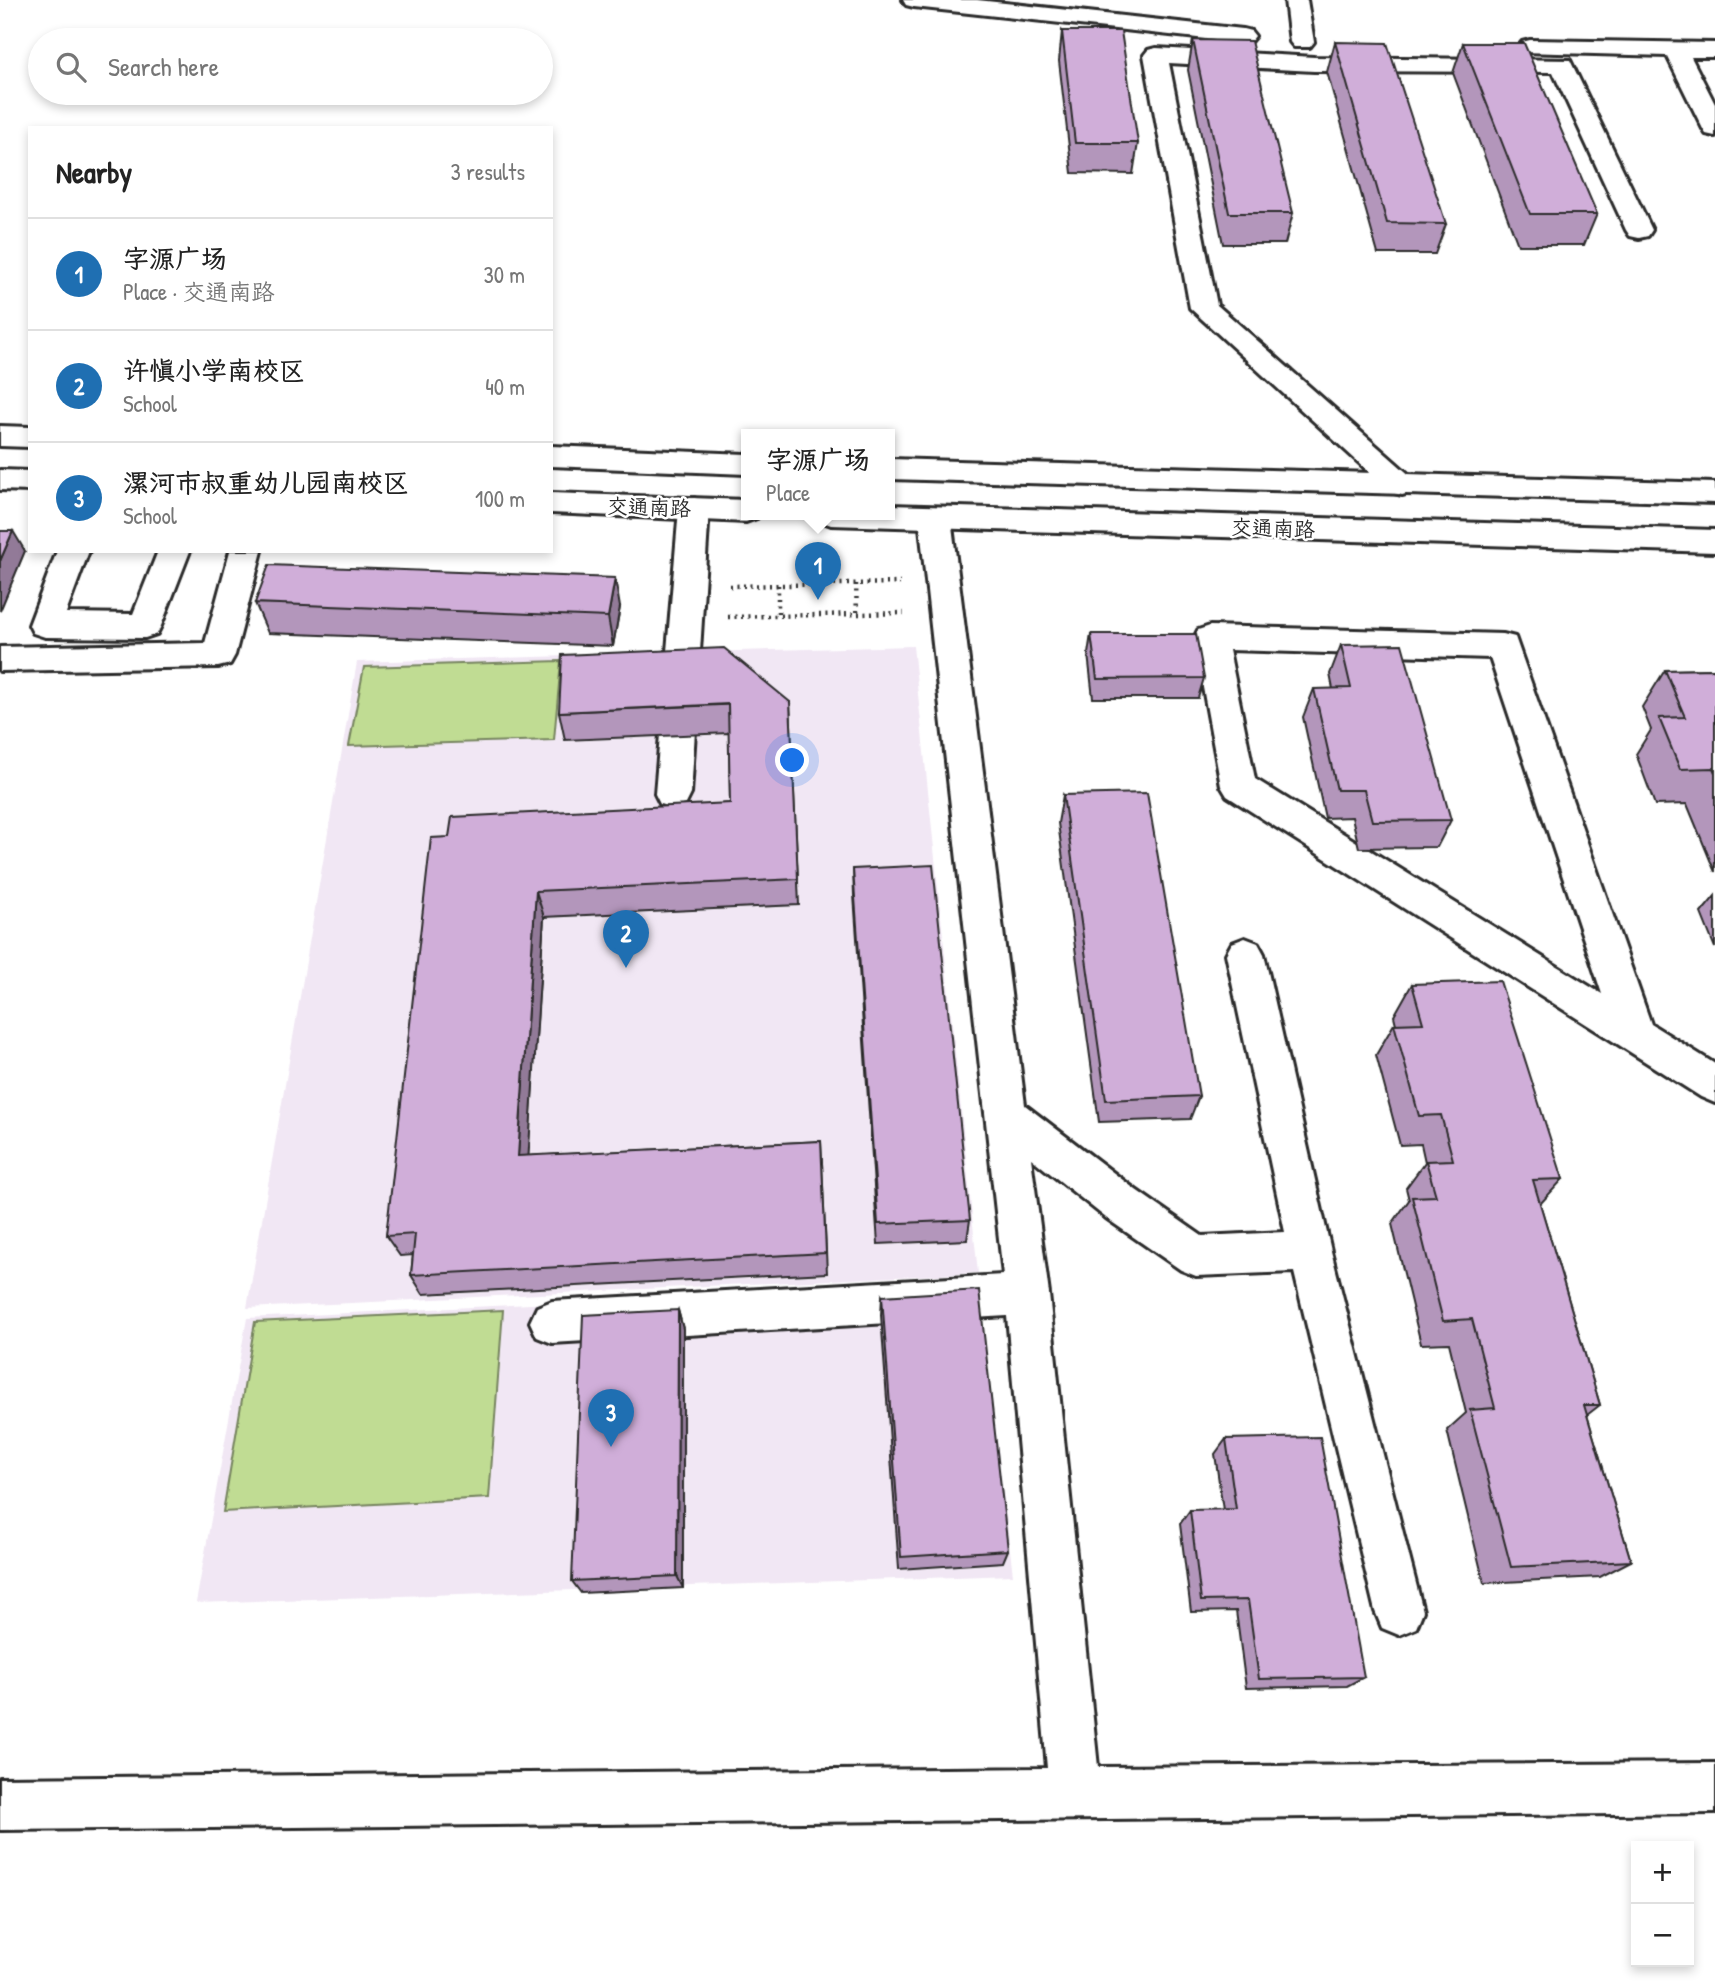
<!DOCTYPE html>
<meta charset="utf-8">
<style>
body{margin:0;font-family:"Patrick Hand","LXGW WenKai TC",sans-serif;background:#f6f6f6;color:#222}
.controls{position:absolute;right:21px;bottom:21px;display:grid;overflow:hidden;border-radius:0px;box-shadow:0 4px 10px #0003}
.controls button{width:63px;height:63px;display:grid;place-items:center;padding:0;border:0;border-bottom:2px solid #e0e0e0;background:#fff;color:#222;font:35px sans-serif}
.you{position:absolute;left:793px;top:761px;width:24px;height:24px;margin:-18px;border:5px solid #fff;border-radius:50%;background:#1a73e8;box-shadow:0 0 0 10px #1a73e833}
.badge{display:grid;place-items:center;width:46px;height:46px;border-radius:50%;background:#1f6fb2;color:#fff;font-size:23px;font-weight:700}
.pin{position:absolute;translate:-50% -58px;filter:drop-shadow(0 2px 4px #0008)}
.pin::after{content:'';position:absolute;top:37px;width:24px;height:21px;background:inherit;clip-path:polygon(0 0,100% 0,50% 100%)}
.popup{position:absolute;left:741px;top:429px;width:154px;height:91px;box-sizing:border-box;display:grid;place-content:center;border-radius:0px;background:#fff;filter:drop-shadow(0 2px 5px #0005);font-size:23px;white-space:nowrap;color:#767676}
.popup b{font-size:26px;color:#222}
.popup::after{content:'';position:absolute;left:50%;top:100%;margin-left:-14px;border:14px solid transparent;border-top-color:#fff}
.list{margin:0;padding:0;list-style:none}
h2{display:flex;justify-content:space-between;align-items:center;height:91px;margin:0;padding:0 28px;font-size:30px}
h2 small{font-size:23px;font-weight:400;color:#767676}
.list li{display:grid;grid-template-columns:46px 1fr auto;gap:21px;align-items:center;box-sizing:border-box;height:112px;padding:0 28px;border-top:2px solid #e0e0e0}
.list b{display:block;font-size:26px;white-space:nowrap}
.list p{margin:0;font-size:23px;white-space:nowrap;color:#767676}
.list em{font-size:23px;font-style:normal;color:#767676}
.icon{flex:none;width:38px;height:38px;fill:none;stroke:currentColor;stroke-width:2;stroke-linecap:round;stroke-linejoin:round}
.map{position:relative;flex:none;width:1715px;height:1988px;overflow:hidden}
.search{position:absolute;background:#fff;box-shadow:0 4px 10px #0003;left:28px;top:28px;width:525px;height:77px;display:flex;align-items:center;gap:18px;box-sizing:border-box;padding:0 24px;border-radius:38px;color:#767676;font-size:26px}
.panel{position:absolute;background:#fff;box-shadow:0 4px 10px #0003;left:28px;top:126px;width:525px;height:427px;border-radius:0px}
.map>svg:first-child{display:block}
</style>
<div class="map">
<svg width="1715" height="1988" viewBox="0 0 1715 1988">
<rect width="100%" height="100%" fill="#fff"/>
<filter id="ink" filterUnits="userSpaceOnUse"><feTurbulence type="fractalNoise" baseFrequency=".0143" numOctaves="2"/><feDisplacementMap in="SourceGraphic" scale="14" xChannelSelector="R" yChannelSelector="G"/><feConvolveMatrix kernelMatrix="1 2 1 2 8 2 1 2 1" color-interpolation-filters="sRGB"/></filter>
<g filter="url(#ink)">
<!-- built -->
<path fill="#f1e7f4" d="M913,646L978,1273L247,1308L357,662Z
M978,1282L1013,1575L196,1603L247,1318Z"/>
<!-- green -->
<path fill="#c0dc93" stroke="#76845f" stroke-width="2" d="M561,661L554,740L349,746L364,667Z
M503,1310L489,1498L223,1512L255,1322Z"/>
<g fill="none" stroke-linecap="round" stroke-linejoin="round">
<!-- minor casing -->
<g stroke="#2b2b2b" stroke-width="6">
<path id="minor" d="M903,0H977L1243,29L1251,31L1255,36L1251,41L1243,43L914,7L906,5Z
M1285,0H1307L1314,42L1310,47H1294L1290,42Z
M1530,40L1715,43V57H1691L1715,104V136L1706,134L1703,129L1667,56L1522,52L1518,47L1522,42Z
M1156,48L1314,57L1570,60L1652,230L1648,236L1639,238L1630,236L1626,230L1553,72L1314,71L1169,63L1217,305L1413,478L1417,485L1413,492L1402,495L1391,492L1190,308L1144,55L1148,50Z
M694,498L705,502L709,509L691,794L686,804L673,808L660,804L655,794L679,509L683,502Z
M935,507L946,511L951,518L1025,1105L1136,1190L1202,1236L1285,1232L1226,954L1232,943L1245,938L1258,943L1264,954L1331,1251L1423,1611L1416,1628L1399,1635L1382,1628L1375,1611L1294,1272L1196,1276L1181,1270L1106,1218L1031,1158L1049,1294L1098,1767L1715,1763V1813L0,1830V1778L1047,1768L1007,1316L552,1343L537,1337L530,1322L537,1307L552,1301L1003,1275L919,518L924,511Z
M57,551H89L66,613L133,614L158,551H190L161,626L157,634L145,638L45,637L33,633L29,625Z
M230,551H262L235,655L230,664L218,667L0,671V647L205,643Z
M1210,626L1503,634L1515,637L1651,1024L1715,1064V1103L1701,1097L1227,796L1221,786L1194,638L1198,630ZM1229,650L1490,658L1602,994L1255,779Z"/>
</g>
<!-- secondary casing -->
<g stroke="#2b2b2b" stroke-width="6">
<path id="secondary" d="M0,426L30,427V447L0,446Z
M551,446L746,454V474L551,466Z
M890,459L1715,483V503L890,479Z
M0,470L30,471V491L0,490Z
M551,493L746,500V514H759L757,518L746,522L551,513Z
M890,505L1715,530V552L831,525L820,521L816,514H890Z"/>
</g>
<!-- path -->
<path stroke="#2b2b2b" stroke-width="4.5" stroke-dasharray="2 4.5" stroke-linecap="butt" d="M856,584L857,614
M778,585V616
M730,586L900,583
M728,617L904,613"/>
<!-- minor -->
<use href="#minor" fill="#fff" fill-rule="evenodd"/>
<!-- secondary -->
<use href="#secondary" fill="#fff" fill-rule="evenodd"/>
</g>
<!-- wall -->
<path fill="#b396bb" stroke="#2b2b2b" stroke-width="2" d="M1062,31L1138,143L1133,174L1072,173L1059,61Z
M1193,40L1293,213L1285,244H1223L1188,70Z
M1335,42L1446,224L1435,254H1378L1327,72Z
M1463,43L1597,214L1584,245H1518L1453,73Z
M255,603L620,607L613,646L268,633Z
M1091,634L1204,678L1198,698H1093L1088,654Z
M1341,645L1451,820L1437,847L1359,848L1352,817L1325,818L1303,717L1314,689H1333L1330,674Z
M1715,669V872L1687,804L1655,805L1636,754L1651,730L1642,707L1665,670Z
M790,702L799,905L544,917L528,1156L821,1141L827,1273L423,1294L411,1275L413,1255L400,1256L386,1236L449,837L730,803L729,733L565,740L559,712Z
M1063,795L1199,1096L1190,1119L1099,1122L1058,823Z
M853,869L970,1220L967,1240L878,1244L854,895Z
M1715,896V948L1701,913Z
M1412,984L1563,1179L1540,1204L1600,1405L1587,1415L1631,1561L1600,1577L1484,1583L1447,1430L1466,1413L1449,1343L1421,1344L1392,1224L1409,1200L1406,1188L1425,1162L1421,1144L1400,1145L1376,1055L1394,1024H1396L1394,1016Z
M882,1296L1008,1550L1003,1562L899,1569L881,1315Z
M678,1310L683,1329V1588L581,1593L572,1581Z
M1226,1439L1364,1677L1347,1686L1246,1688L1236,1611L1191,1612L1180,1524L1190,1510H1223L1215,1454Z"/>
<!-- shaded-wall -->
<path fill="#927a98" stroke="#2b2b2b" stroke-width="2" d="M13,531L25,551L0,611V561Z
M615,578L620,607L613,646L608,617Z
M536,891L544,917L527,1178L518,1156Z
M678,1310L683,1329V1588L677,1576Z"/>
<!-- building -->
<path fill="#d0aed9" stroke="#2b2b2b" stroke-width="2" d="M1062,31H1121L1138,143H1075Z
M1193,40L1251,41L1293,213H1229Z
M1335,42L1387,43L1446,224L1387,223Z
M1463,43H1524L1597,214H1530Z
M0,531H13L0,561Z
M269,565L615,578L608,617L255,603Z
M1091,634H1196L1204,678L1097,679Z
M1402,644L1451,820L1372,821L1364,790H1337L1314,689L1351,688L1341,645Z
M724,648L790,702L798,879L536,891L518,1156L821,1141L826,1253L411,1275L415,1234L386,1236L431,838L449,837L452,817L730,803L728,704L559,712L562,655Z
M1715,669V773L1713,768L1680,769L1659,718L1685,717L1665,670Z
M1147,793L1199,1096L1106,1100L1063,795Z
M933,865L970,1220L878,1224L853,869Z
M1500,981L1563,1179L1533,1180L1600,1405H1584L1631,1561L1511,1567L1470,1410L1495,1408L1472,1319L1443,1321L1412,1197L1436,1196L1426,1161L1453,1160L1441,1115L1419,1116L1394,1024L1423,1023L1412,984Z
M979,1290L1008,1550L901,1557L882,1296Z
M678,1310L677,1576L572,1581L583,1315Z
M1320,1437L1364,1677L1259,1679L1248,1600L1201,1601L1190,1510L1236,1509L1226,1439Z"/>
</g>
<g text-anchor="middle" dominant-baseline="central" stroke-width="5" stroke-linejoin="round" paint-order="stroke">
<!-- street labels -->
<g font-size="21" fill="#2b2b2b" stroke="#fff">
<text transform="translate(649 507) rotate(2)">交通南路</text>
<text transform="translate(1273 528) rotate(2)">交通南路</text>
</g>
</g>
</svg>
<div class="controls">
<button>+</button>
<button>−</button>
</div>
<div class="you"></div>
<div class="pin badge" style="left:818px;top:600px">1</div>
<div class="popup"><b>字源广场</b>Place</div>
<div class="pin badge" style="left:626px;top:968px">2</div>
<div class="pin badge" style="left:611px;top:1447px">3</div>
<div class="search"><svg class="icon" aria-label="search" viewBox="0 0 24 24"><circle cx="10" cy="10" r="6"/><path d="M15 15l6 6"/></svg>Search here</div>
<section class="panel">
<h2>Nearby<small>3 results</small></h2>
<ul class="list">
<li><span class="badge">1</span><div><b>字源广场</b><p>Place · 交通南路</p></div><em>30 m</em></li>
<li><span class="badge">2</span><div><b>许慎小学南校区</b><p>School</p></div><em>40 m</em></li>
<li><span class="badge">3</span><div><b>漯河市叔重幼儿园南校区</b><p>School</p></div><em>100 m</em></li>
</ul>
</section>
</div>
